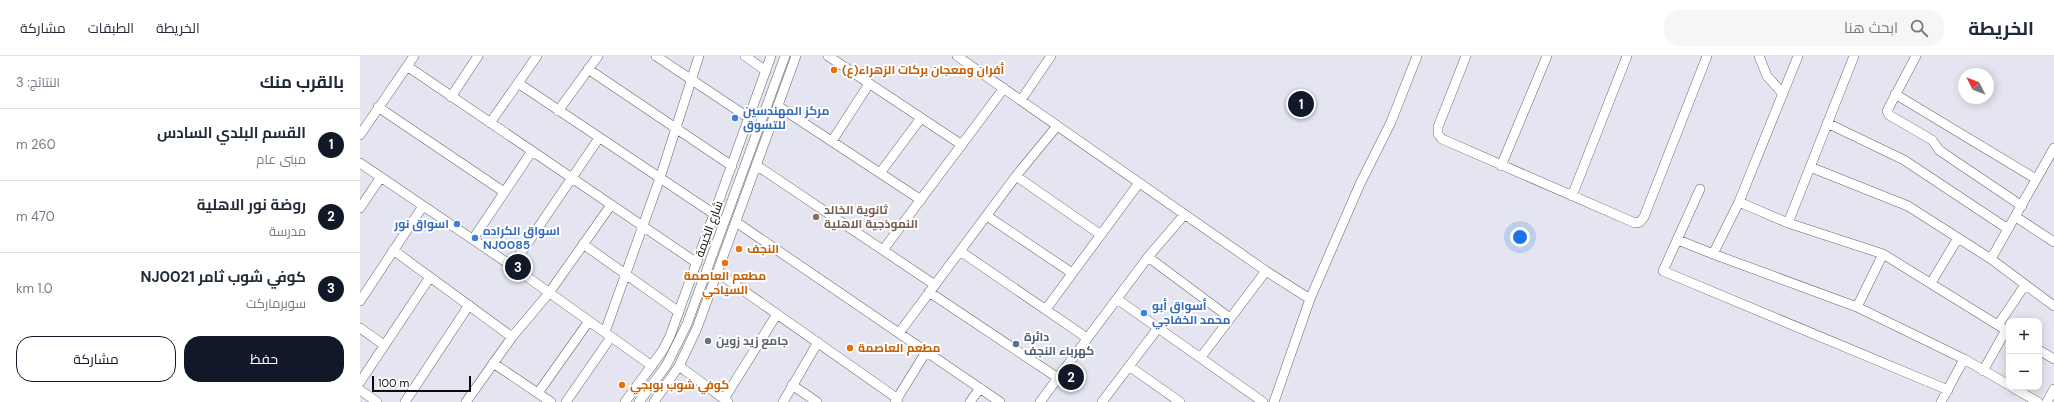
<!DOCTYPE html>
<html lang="ar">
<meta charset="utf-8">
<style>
body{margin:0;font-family:"DM Sans",Cairo,sans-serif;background:#f6f6f7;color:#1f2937;direction:rtl}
.controls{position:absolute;right:12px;bottom:12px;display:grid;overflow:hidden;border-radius:8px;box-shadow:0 2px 10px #0003}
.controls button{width:36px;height:36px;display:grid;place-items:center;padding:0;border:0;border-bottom:1px solid #e0e1e3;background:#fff;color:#1f2937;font:20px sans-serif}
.compass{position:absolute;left:1598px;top:12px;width:36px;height:36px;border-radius:50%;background:#fff;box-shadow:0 2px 10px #0003;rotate:312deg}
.scale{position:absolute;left:12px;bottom:10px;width:99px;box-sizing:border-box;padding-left:4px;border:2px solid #0b0b0f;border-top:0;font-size:11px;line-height:14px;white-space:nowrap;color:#0b0b0f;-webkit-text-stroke:3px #fff;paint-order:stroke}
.you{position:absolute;left:1160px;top:181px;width:14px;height:14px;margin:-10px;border:3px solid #fff;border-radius:50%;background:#1a73e8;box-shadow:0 0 0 6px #1a73e833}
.badge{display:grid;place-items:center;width:26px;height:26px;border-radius:50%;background:#111827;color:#fff;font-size:13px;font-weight:700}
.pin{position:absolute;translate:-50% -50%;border:2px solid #fff;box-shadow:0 1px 4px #0006}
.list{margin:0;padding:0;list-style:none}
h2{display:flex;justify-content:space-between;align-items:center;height:52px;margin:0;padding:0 16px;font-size:17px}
h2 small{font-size:13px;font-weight:400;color:#747a83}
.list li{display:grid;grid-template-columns:26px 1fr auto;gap:12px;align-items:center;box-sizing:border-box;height:72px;padding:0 16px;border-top:1px solid #e0e1e3}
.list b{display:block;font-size:15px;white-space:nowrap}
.list p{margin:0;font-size:13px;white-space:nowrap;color:#747a83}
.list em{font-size:13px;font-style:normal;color:#747a83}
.actions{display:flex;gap:8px;padding:12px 16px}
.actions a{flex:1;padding:9px 0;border:1px solid #111827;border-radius:16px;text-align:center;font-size:14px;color:#111827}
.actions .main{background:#111827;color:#fff}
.icon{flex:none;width:22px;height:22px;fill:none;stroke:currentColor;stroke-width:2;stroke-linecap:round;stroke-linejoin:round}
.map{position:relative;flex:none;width:1694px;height:346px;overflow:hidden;direction:ltr}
header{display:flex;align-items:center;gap:24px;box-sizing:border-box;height:56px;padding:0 20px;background:#fff;border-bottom:1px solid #e0e1e3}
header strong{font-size:19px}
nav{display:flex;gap:22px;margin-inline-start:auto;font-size:14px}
.search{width:280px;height:36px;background:#f6f6f7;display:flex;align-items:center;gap:10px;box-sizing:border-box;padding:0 14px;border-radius:16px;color:#747a83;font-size:15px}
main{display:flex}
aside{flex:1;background:#fff}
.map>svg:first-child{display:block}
</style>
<header>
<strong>الخريطة</strong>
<div class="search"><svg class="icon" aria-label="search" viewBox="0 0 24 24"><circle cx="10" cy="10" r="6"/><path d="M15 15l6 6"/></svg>ابحث هنا</div>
<nav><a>الخريطة</a><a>الطبقات</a><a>مشاركة</a></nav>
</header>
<main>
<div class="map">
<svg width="1694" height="346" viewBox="0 0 1694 346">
<rect width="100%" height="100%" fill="#e4e5f0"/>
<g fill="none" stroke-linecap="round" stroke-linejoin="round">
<!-- minor casing -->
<g stroke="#65656f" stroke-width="10">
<path id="minor" d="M296,0L389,62
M385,0L406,15
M468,0L602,89
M597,0L906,215L950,243
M1106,0L1078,71V78L1082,83L1275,167L1280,166L1284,161L1347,0
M1399,0L1407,20L1423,38
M1556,0L1527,55L1529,59L1572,84L1579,94L1598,107L1662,150
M47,10L337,207
M228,13L372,110
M158,27L354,158
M1535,38L1676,123
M91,41L118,0
M661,44L691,0
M418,50L561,144
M18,51L144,136
M198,55L238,0
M130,67L177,0
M1467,67L1544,104L1648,173
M0,79L54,0
M472,85L509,28
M0,107L152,210L292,310
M396,109L575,229
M1141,110L1187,0
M1450,111L1548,150L1631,203L1694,250
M520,117L561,62
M656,120L741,179
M1340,133L1303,215L1588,334
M1212,140L1267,0
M1379,146L1428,167L1523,198L1649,276
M0,152L21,121
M627,160L712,217
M1656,161L1694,186
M376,166L640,346
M1428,167L1494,0
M113,183L172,95
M1318,184L1353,198L1497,251L1604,303L1649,329
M223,188L319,256
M33,194L152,281
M523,194L644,32
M600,195L727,282
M1353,198L1379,146L1438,0
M788,201L870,262
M1631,203L1694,92
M152,210L239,82
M357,216L538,343
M1571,227L1598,182
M569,236L698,322
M757,243L903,346
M0,245L63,150
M1497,251L1523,198
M686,253L779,127
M1638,269L1665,229
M0,272L24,289
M245,276L300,122L339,0
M539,277L656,120L697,70
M1679,294L1694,303
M841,301L906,215
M133,307L191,346
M319,310L368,346
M769,310L820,346
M1623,315L1646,274
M0,326L70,221
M432,329L457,346
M1652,331L1678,346
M0,334L17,346
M178,337L229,265
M364,343L417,258
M45,346L109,249
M106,346L152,281L189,237L251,149
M206,346L251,281
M265,346L303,294L310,280L411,0
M279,346L306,310L327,268L425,0
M294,346L319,310L337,272L436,0
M423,346L458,286
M535,346L566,296
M610,346L620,332
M680,346L788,201L824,159
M742,346L798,272
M914,346L950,243L1000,128L1031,66L1057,0
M1581,346L1604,303
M1687,346L1694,333"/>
</g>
<!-- minor -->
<use href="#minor" stroke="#fff" stroke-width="9"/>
</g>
<!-- markers -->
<g fill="#e8710a" stroke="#fff" stroke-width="1.5">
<circle cx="474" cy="14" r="4"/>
<circle cx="379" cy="193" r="4"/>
<circle cx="365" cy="207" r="4"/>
<circle cx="490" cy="292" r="4"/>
<circle cx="262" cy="329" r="4"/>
</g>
<g fill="#3f7fe0" stroke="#fff" stroke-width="1.5">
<circle cx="375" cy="62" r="4"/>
<circle cx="97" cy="168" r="4"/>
<circle cx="115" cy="182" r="4"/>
<circle cx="784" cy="257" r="4"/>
</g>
<circle fill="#8d6e63" stroke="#fff" stroke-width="1.5" cx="456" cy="161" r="4"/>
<circle fill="#6b7280" stroke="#fff" stroke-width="1.5" cx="348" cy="285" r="4"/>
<circle fill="#5c6f8a" stroke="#fff" stroke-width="1.5" cx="656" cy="288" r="4"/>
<g text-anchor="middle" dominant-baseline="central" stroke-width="4" stroke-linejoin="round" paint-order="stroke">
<!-- food labels -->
<g font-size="12" font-weight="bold" fill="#c56008" stroke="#fff" text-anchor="start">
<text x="482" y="14">أفران ومعجان بركات الزهراء(ع)</text>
<text x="387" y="193">النجف</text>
<text x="365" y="220" text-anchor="middle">مطعم العاصمة<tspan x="365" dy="14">السياحي</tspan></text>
<text x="498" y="292">مطعم العاصمة</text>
<text x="270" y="329">كوفي شوب بوبجي</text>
</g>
<!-- shop labels -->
<g font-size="12" font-weight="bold" fill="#366cbe" stroke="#fff" text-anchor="start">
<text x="383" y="55">مركز المهندسين<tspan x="383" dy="14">للتسوق</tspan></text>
<text x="89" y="168" text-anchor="end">اسواق نور</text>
<text x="123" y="175">اسواق الكراده<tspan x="123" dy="14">NJ0085</tspan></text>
<text x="792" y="250">أسواق أبو<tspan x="792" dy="14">محمد الخفاجي</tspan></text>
</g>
<!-- education labels -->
<g font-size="12" font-weight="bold" fill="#785e54" stroke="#fff" text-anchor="start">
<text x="464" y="154">ثانوية الخالد<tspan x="464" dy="14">النموذجية الاهلية</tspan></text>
</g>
<!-- street labels -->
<g font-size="12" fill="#0b0b0f" stroke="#fff">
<text transform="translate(349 173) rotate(-70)">شارع الخيمة</text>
</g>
<!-- service labels -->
<g font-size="12" font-weight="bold" fill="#4e5e75" stroke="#fff" text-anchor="start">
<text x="664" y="281">دائرة<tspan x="664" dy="14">كهرباء النجف</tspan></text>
</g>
<!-- worship labels -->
<g font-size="12" font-weight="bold" fill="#5b616d" stroke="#fff" text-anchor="start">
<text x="356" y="285">جامع زيد زوين</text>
</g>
</g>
</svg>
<div class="controls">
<button>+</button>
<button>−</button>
</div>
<svg class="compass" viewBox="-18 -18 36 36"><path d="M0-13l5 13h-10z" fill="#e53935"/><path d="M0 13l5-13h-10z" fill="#747a83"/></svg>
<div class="scale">100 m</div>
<div class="you"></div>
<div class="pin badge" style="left:941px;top:48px">1</div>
<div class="pin badge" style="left:711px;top:321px">2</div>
<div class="pin badge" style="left:158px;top:211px">3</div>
</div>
<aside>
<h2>بالقرب منك<small>النتائج: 3</small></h2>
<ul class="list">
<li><span class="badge">1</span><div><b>القسم البلدي السادس</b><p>مبنى عام</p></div><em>260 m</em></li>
<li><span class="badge">2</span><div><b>روضة نور الاهلية</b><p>مدرسة</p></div><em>470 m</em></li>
<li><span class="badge">3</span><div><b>كوفي شوب ثامر NJ0021</b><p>سوبرماركت</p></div><em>1.0 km</em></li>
</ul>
<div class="actions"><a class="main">حفظ</a><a>مشاركة</a></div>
</aside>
</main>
